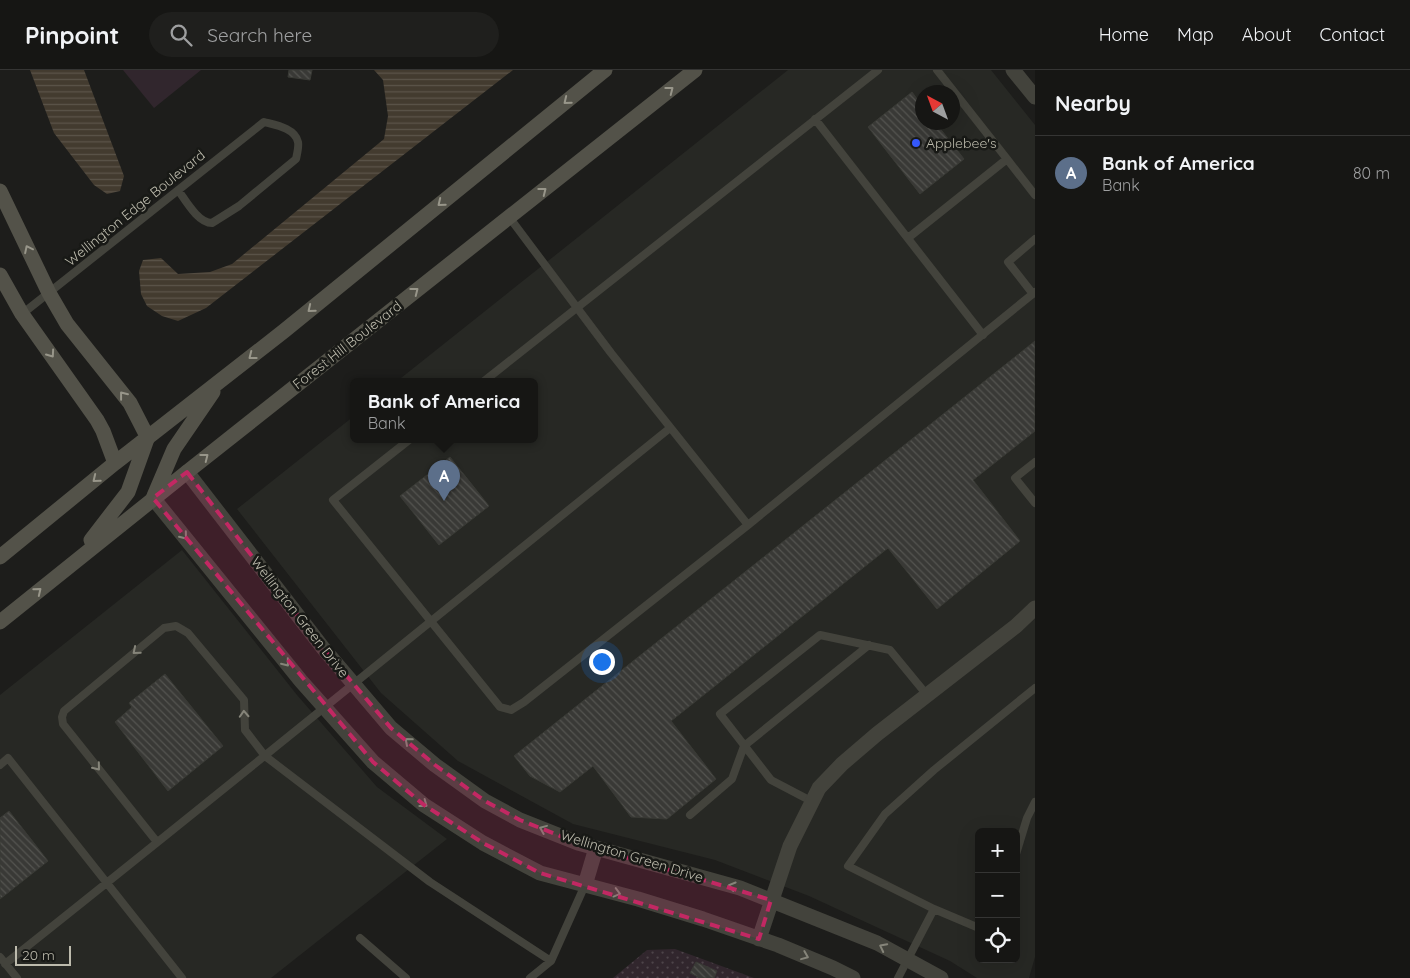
<!DOCTYPE html>
<meta charset="utf-8">
<style>
body{margin:0;font-family:Quicksand,sans-serif;background:#1f1f1d;color:#f1f3f6}
.controls{position:absolute;right:15px;bottom:15px;display:grid;overflow:hidden;border-radius:8px;box-shadow:0 5px 20px #0002}
.controls button{width:45px;height:45px;display:grid;place-items:center;padding:0;border:0;border-bottom:1px solid #353534;background:#161614;color:#f1f3f6;font:25px sans-serif}
.compass{position:absolute;left:915px;top:15px;width:45px;height:45px;border-radius:50%;background:#161614;box-shadow:0 5px 20px #0002;rotate:319deg}
.scale{position:absolute;left:15px;bottom:12px;width:56px;box-sizing:border-box;padding-left:5px;border:2px solid #bdbbad;border-top:0;font-size:14px;line-height:18px;white-space:nowrap;color:#bdbbad;-webkit-text-stroke:4px #181916;paint-order:stroke}
.you{position:absolute;left:601px;top:591px;width:18px;height:18px;margin:-12px;border:4px solid #fff;border-radius:50%;background:#1a73e8;box-shadow:0 0 0 8px #1a73e833}
.badge{display:grid;place-items:center;width:32px;height:32px;border-radius:50%;background:#3559fc;color:#fff;font-size:16px;font-weight:700}
.pin{position:absolute;translate:-50% -41px;filter:drop-shadow(0 1px 2px #0008)}
.pin::after{content:'';position:absolute;top:26px;width:18px;height:15px;background:inherit;clip-path:polygon(0 0,100% 0,50% 100%)}
.popup{position:absolute;left:350px;top:308px;width:188px;height:65px;box-sizing:border-box;display:grid;place-content:center;border-radius:8px;background:#161614;filter:drop-shadow(0 1px 4px #0005);font-size:16px;white-space:nowrap;color:#9e9fa0}
.popup b{font-size:19px;color:#f1f3f6}
.popup::after{content:'';position:absolute;left:50%;top:100%;margin-left:-10px;border:10px solid transparent;border-top-color:#161614}
.list{margin:0;padding:0;list-style:none}
h2{display:flex;justify-content:space-between;align-items:center;height:65px;margin:0;padding:0 20px;font-size:21px}
h2 small{font-size:16px;font-weight:400;color:#9e9fa0}
.list li{display:grid;grid-template-columns:32px 1fr auto;gap:15px;align-items:center;box-sizing:border-box;height:75px;padding:0 20px;border-top:1px solid #353534}
.list b{display:block;font-size:19px;white-space:nowrap}
.list p{margin:0;font-size:16px;white-space:nowrap;color:#9e9fa0}
.list em{font-size:16px;font-style:normal;color:#9e9fa0}
.icon{flex:none;width:28px;height:28px;fill:none;stroke:currentColor;stroke-width:2;stroke-linecap:round;stroke-linejoin:round}
.map{position:relative;flex:none;width:1035px;height:908px;overflow:hidden}
header{display:flex;align-items:center;gap:30px;box-sizing:border-box;height:70px;padding:0 25px;background:#161614;border-bottom:1px solid #353534}
header strong{font-size:24px}
nav{display:flex;gap:28px;margin-inline-start:auto;font-size:18px}
.search{width:350px;height:45px;background:#1f1f1d;display:flex;align-items:center;gap:12px;box-sizing:border-box;padding:0 18px;border-radius:28px;color:#9e9fa0;font-size:19px}
main{display:flex}
aside{flex:1;background:#161614}
.map>svg:first-child{display:block}
</style>
<header>
<strong>Pinpoint</strong>
<div class="search"><svg class="icon" aria-label="search" viewBox="0 0 24 24"><circle cx="10" cy="10" r="6"/><path d="M15 15l6 6"/></svg>Search here</div>
<nav><a>Home</a><a>Map</a><a>About</a><a>Contact</a></nav>
</header>
<main>
<div class="map">
<svg width="1035" height="908" viewBox="0 0 1035 908">
<defs>
<pattern id="park-dots" width="8" height="8" patternUnits="userSpaceOnUse" patternTransform="scale(1.25)"><rect width="8" height="8" fill="#31262d"/><path d="M2 2h.1M6 6h.1" fill="none" stroke="#4d4449" stroke-width="1.8" stroke-linecap="round"/></pattern>
<pattern id="water-rules" width="6" height="5" patternUnits="userSpaceOnUse" patternTransform="scale(1.25)"><rect width="6" height="5" fill="#433b2f"/><path d="M0 2.5h6" fill="none" stroke="#5c554a"/></pattern>
<pattern id="building-back-hatch" width="6" height="6" patternUnits="userSpaceOnUse" patternTransform="scale(1.25)"><rect width="6" height="6" fill="#393936"/><path d="M-1 5l2 2M0 0l6 6M5-1l2 2" fill="none" stroke="#545450"/></pattern>
</defs>
<rect width="100%" height="100%" fill="#1d1d1b"/>
<!-- built -->
<path fill="#272824" fill-rule="evenodd" d="M788,0H991L1035,55V887L1029,908H977L950,891L809,826L715,790L573,754L458,691L381,623L237,439L354,346V370H534V312H396ZM922,22H952V52H922ZM979,762H1016V889H979Z
M182,480L297,625L377,717L447,769L271,908H0V625Z"/>
<!-- grass -->
<path fill="#31262d" d="M123,0H201L154,38Z"/>
<!-- park -->
<path fill="url(#park-dots)" d="M675,879L754,908H613L647,880Z"/>
<!-- water -->
<path fill="url(#water-rules)" d="M30,0H84L124,106L120,121L107,124L94,115L54,63Z
M374,0H513L206,238L178,251L162,246L147,236L141,224L139,201L143,190L161,188L178,204L210,202L232,194L384,69L388,46L383,10Z"/>
<!-- building -->
<path fill="url(#building-back-hatch)" stroke="#393a35" d="M289,0H312L310,10L288,7Z
M912,22L922,36V52H935L964,89L920,124L868,57Z
M1035,271V361L973,410L1020,471L937,539L888,478L671,651L716,709L667,749L631,747L593,696L560,722L530,706L514,686Z
M450,387L489,436L439,475L400,426Z
M165,604L223,676L168,721L115,652L132,637L129,633Z
M9,741L48,791L0,829V748Z
M696,892L717,901L714,908H700L690,903Z"/>
<g fill="none" stroke-linecap="round" stroke-linejoin="round">
<!-- lane -->
<path stroke="#43433c" stroke-width="8" d="M815,49L983,265
M1007,89L1035,125
M509,147L611,283L748,455
M908,168L1007,89L937,0
M1033,224L1008,192L1035,169
M22,244C103,180 183,116 264,52C275,55 295,58 298,72C299,77 297,84 296,89L239,136L212,153C198,153 186,131 178,120
M483,312L878,0
M409,370L333,430L500,637L511,640L524,632L748,455L1035,222
M1035,392L1015,408L1035,433
M0,695L8,688L182,908
M813,732L771,710L720,644L820,565L890,580L927,625
M690,745L732,709L744,676L869,575
M157,772L63,654L62,647L64,641L164,558L176,556L188,563L244,630L245,660L265,686L430,812L551,891
M1016,784L1027,748L1035,732
M979,858L934,839L848,796L885,744L934,700L1035,618
M360,868L406,908
M0,887L17,908
M5,894C228,717 448,537 670,358
M530,908L551,891L585,815
M898,908L934,839"/>
<!-- street -->
<path stroke="#43433c" stroke-width="15" d="M1013,0L1035,27
M187,402L323,578L391,658L435,695L485,731L520,750L578,773L740,818L877,873L941,908
M153,428L301,611L373,692L424,735L483,773L540,803L638,829L703,849L778,875L833,898L853,908
M585,815L596,778
M759,869L790,776L819,718L842,694L877,664L1016,556L1035,538"/>
<!-- secondary -->
<path stroke="#535249" stroke-width="15" d="M0,121L49,223L67,254L130,333L148,368
M0,205L22,244L97,350L103,361L115,393
M154,426L174,379L213,322
M91,470L128,422L147,369
M0,487L115,393L284,261L605,0
M0,552L187,402L695,0"/>
</g>
<!-- one-way arrows -->
<defs><path id="oneway-chevron" d="M-2-3.5L2.5 0L-2 3.5" fill="none" stroke-width="1.6" stroke-linecap="round" stroke-linejoin="round" transform="scale(1.25)"/></defs>
<g stroke="#98968a">
<use href="#oneway-chevron" transform="translate(670 20) rotate(-38)"/>
<use href="#oneway-chevron" transform="translate(567 31) rotate(141)"/>
<use href="#oneway-chevron" transform="translate(543 121) rotate(-38)"/>
<use href="#oneway-chevron" transform="translate(441 133) rotate(141)"/>
<use href="#oneway-chevron" transform="translate(28 179) rotate(-116)"/>
<use href="#oneway-chevron" transform="translate(415 221) rotate(-38)"/>
<use href="#oneway-chevron" transform="translate(311 239) rotate(141)"/>
<use href="#oneway-chevron" transform="translate(51 284) rotate(55)"/>
<use href="#oneway-chevron" transform="translate(252 286) rotate(142)"/>
<use href="#oneway-chevron" transform="translate(123 325) rotate(-128)"/>
<use href="#oneway-chevron" transform="translate(205 387) rotate(-38)"/>
<use href="#oneway-chevron" transform="translate(96 409) rotate(141)"/>
<use href="#oneway-chevron" transform="translate(38 521) rotate(-39)"/>
</g>
<g stroke="#86857a">
<use href="#oneway-chevron" transform="translate(184 466) rotate(51)"/>
<use href="#oneway-chevron" transform="translate(136 581) rotate(140)"/>
<use href="#oneway-chevron" transform="translate(286 593) rotate(51)"/>
<use href="#oneway-chevron" transform="translate(244 644) rotate(-93)"/>
<use href="#oneway-chevron" transform="translate(408 671) rotate(-139)"/>
<use href="#oneway-chevron" transform="translate(97 697) rotate(51)"/>
<use href="#oneway-chevron" transform="translate(424 734) rotate(37)"/>
<use href="#oneway-chevron" transform="translate(543 759) rotate(-158)"/>
<use href="#oneway-chevron" transform="translate(732 816) rotate(-164)"/>
<use href="#oneway-chevron" transform="translate(617 823) rotate(15)"/>
<use href="#oneway-chevron" transform="translate(883 877) rotate(-153)"/>
<use href="#oneway-chevron" transform="translate(805 886) rotate(22)"/>
</g>
<!-- marked area -->
<path fill="#c22863" fill-opacity="0.2" stroke="#c22863" stroke-width="4" stroke-dasharray="10 6" stroke-linejoin="round" d="M187,402L323,578L391,658L435,695L485,731L520,750L578,773L771,830L759,869L540,803L483,773L424,735L373,692L153,428Z"/>
<!-- markers -->
<circle fill="#3559fc" stroke="#181916" stroke-width="2" cx="916" cy="73" r="5"/>
<g text-anchor="middle" dominant-baseline="central" stroke-width="5" stroke-linejoin="round" paint-order="stroke">
<!-- poi labels -->
<g font-size="14" fill="#bdbbad" stroke="#181916" text-anchor="start">
<text x="926" y="73">Applebee's</text>
</g>
<!-- street labels -->
<g font-size="14" fill="#bdbbad" stroke="#181916">
<text transform="translate(135 138) rotate(-39)">Wellington Edge Boulevard</text>
<text transform="translate(347 275) rotate(-38)">Forest Hill Boulevard</text>
<text transform="translate(300 547) rotate(52)">Wellington Green Drive</text>
<text transform="translate(632 786) rotate(17)">Wellington Green Drive</text>
</g>
</g>
</svg>
<div class="controls">
<button>+</button>
<button>−</button>
<button><svg class="icon" aria-label="locate" viewBox="0 0 24 24"><circle cx="12" cy="12" r="6"/><path d="M12 2v4M12 18v4M2 12h4M18 12h4"/></svg></button>
</div>
<svg class="compass" viewBox="-18 -18 36 36"><path d="M0-13l5 13h-10z" fill="#e53935"/><path d="M0 13l5-13h-10z" fill="#9e9fa0"/></svg>
<div class="scale">20 m</div>
<div class="you"></div>
<div class="pin badge" style="left:444px;top:431px;background:#5c6f8a">A</div>
<div class="popup"><b>Bank of America</b>Bank</div>
</div>
<aside>
<h2>Nearby<small></small></h2>
<ul class="list">
<li><span class="badge" style="background:#5c6f8a">A</span><div><b>Bank of America</b><p>Bank</p></div><em>80 m</em></li>
</ul>
</aside>
</main>
